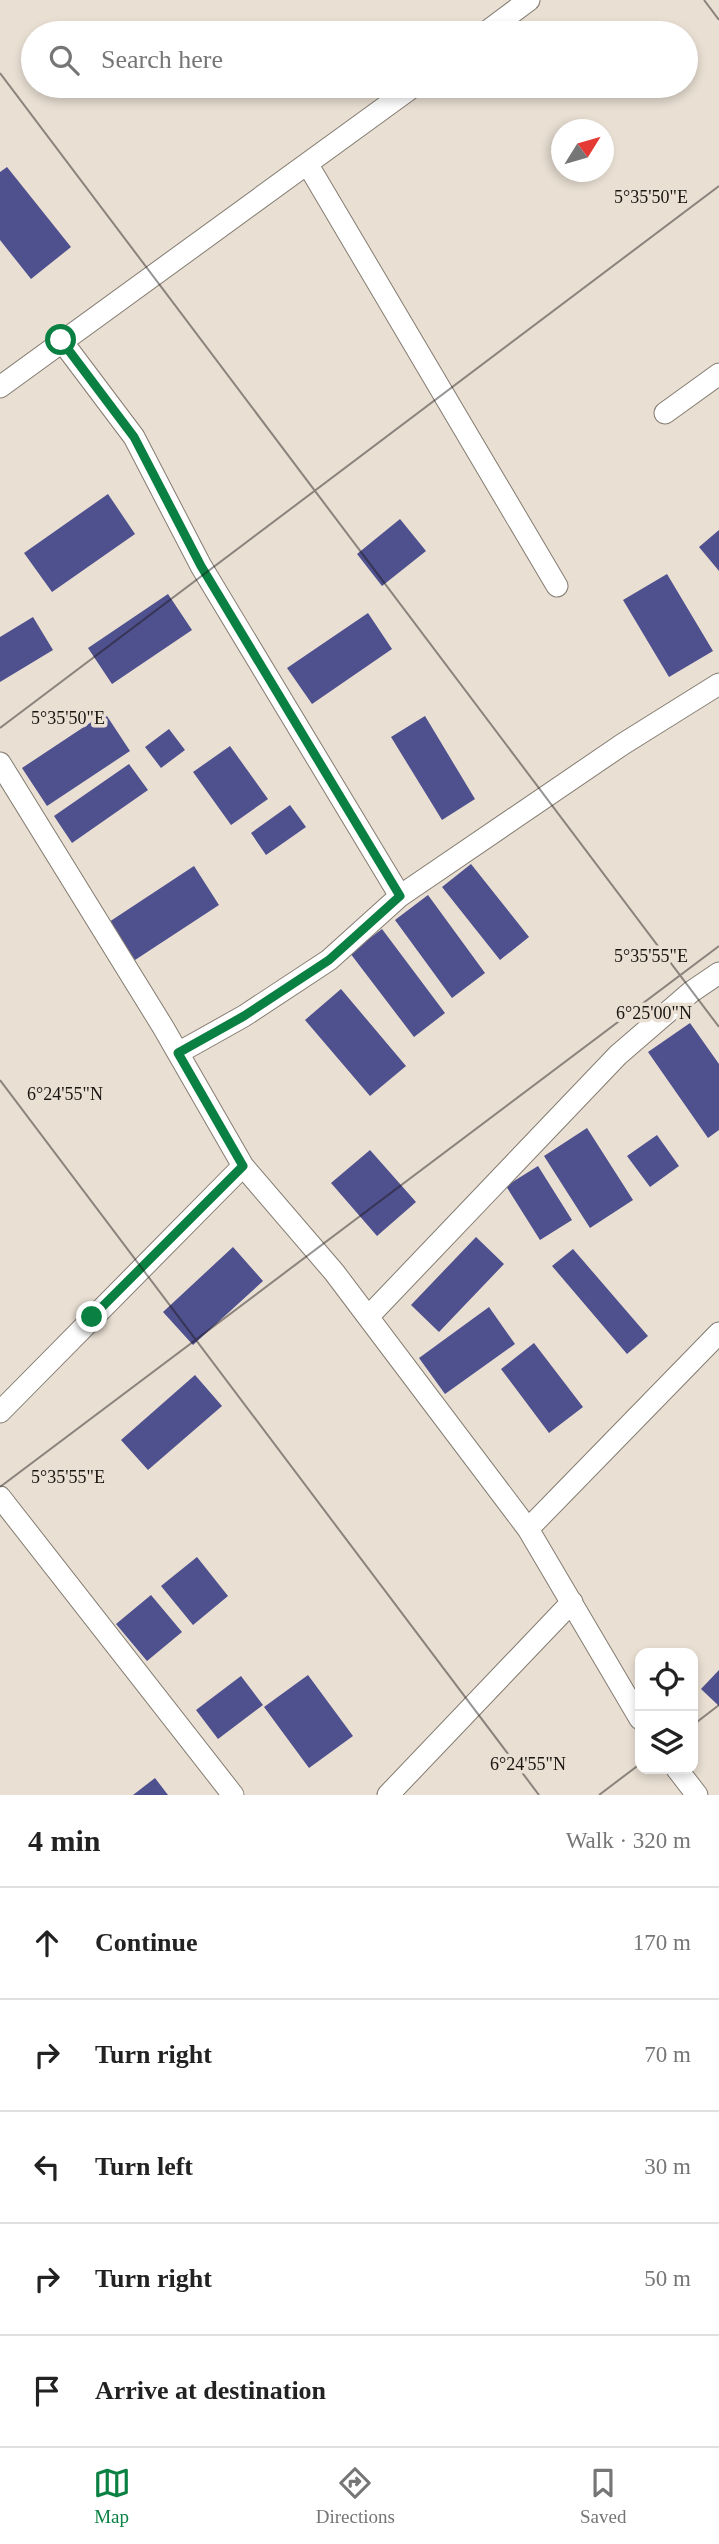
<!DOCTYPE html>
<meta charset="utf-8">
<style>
body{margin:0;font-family:Georgia,serif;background:#f6f6f6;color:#222}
.controls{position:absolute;right:21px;bottom:21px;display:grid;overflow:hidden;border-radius:14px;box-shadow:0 4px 10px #0003}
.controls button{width:63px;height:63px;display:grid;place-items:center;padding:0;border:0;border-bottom:2px solid #e0e0e0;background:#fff;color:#222;font:35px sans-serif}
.compass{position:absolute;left:551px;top:119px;width:63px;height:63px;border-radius:50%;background:#fff;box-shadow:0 4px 10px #0003;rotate:53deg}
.stop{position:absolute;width:21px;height:21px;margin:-16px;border:5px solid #0b8043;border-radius:50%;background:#fff}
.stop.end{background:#0b8043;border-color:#fff;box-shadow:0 2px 7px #0008}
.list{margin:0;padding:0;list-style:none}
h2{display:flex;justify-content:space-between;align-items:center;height:91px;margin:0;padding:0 28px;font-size:30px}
h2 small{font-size:23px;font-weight:400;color:#767676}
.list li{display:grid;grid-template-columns:46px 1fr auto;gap:21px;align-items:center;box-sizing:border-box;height:112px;padding:0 28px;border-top:2px solid #e0e0e0}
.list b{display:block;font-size:26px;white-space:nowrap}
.list em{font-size:23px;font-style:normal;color:#767676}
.icon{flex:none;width:38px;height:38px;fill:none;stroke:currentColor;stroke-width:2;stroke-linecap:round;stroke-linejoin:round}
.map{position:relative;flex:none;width:719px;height:1795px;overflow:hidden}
.search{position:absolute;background:#fff;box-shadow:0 4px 10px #0003;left:21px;right:21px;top:21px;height:77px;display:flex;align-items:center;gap:18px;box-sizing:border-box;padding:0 24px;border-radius:38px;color:#767676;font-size:26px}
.sheet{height:651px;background:#fff}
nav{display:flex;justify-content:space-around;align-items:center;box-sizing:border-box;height:98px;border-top:2px solid #e0e0e0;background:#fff;font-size:19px;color:#767676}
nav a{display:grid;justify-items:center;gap:4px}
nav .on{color:#0b8043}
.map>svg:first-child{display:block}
</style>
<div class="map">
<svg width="719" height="1795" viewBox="0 0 719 1795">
<rect width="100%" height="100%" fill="#e9dfd3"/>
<!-- building -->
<path fill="#4f508e" d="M7,167L71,247L31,279L0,240V172Z
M108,494L135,534L52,592L24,553Z
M400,519L426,551L382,586L357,554Z
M719,530V571L699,547Z
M667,574L713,651L669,677L623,600Z
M168,594L192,630L112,684L88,648Z
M368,613L392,649L312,704L287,668Z
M33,617L53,650L0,682V637Z
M105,713L130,751L47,806L22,768Z
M425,716L475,799L442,820L391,737Z
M169,729L185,750L161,768L145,747Z
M230,746L268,799L231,825L193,772Z
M129,764L148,790L72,843L54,816Z
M290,805L306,827L266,855L251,833Z
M471,864L529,937L500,960L442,887Z
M194,866L219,905L135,960L109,922Z
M428,895L485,973L452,998L395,920Z
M382,929L445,1013L414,1037L350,953Z
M341,989L406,1066L370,1096L305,1020Z
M690,1023L719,1064V1130L708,1138L648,1052Z
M587,1128L633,1200L590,1228L544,1156Z
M657,1135L679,1166L650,1187L627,1156Z
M370,1150L416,1202L377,1236L331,1183Z
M538,1166L572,1220L540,1240L506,1186Z
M476,1237L504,1264L439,1332L411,1305Z
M233,1247L263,1281L193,1345L163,1312Z
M573,1249L648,1336L627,1354L552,1266Z
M489,1307L515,1344L445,1394L419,1358Z
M534,1343L583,1407L549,1433L501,1369Z
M195,1375L222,1406L148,1470L121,1440Z
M197,1557L228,1596L193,1625L161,1586Z
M151,1595L182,1632L147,1661L116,1624Z
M719,1670V1706L701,1689Z
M308,1675L353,1736L309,1768L264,1707Z
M241,1676L263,1705L218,1739L196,1710Z
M155,1778L168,1795H133Z"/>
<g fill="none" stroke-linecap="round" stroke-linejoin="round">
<!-- minor casing -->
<g stroke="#847c71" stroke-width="23">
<path id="minor" d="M485,33L529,0
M308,165L557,586
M61,340L134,437L201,566L400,896
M0,387L414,86
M665,413L719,374
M0,763L163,1027L243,1166L334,1272L528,1529L640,1719
M178,1053L244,1016L329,960L400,896L623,744L719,684
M368,1317L618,1055L691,992L719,973
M0,1412L243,1166
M0,1497L233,1795
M528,1529L719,1333
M677,1769L697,1795
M388,1795L572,1602"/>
</g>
<!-- minor -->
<use href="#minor" stroke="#fff" stroke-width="21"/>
</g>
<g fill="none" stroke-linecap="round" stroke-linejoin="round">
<!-- route -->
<path stroke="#0b8043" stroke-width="9" d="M61,340L134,437L201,566L400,896L329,960L244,1016L178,1053L243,1166L92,1317"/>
</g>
<!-- ticks -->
<path fill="none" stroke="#191511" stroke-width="2" stroke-opacity="0.45" d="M704,0L719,20M0,73L719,1027M0,728L719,186M0,1080L539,1795M0,1487L719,946M693,1725L719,1705M599,1795L640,1764"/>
<g font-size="18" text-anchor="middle" fill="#191511" stroke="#e9dfd3" stroke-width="7" stroke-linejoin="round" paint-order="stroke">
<text x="651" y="203">5°35'50"E</text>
<text x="68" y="724">5°35'50"E</text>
<text x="651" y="962">5°35'55"E</text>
<text x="654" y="1019">6°25'00"N</text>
<text x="65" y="1100">6°24'55"N</text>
<text x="68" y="1483">5°35'55"E</text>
<text x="528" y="1770">6°24'55"N</text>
</g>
</svg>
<div class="controls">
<button><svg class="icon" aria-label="locate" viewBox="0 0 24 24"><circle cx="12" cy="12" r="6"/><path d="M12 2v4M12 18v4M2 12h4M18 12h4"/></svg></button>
<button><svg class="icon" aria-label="layers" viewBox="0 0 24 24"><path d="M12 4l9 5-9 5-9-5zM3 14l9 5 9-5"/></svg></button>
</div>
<svg class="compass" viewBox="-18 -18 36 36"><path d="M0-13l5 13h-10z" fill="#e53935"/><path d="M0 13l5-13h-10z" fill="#767676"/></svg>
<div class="stop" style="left:61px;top:340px"></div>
<div class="stop end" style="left:92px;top:1317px"></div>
<div class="search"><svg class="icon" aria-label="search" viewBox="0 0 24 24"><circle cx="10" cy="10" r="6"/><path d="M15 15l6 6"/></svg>Search here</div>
</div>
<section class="sheet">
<h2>4 min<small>Walk · 320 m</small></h2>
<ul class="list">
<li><svg class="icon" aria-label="ahead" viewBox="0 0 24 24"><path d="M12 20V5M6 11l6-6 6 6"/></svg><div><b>Continue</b></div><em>170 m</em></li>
<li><svg class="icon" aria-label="right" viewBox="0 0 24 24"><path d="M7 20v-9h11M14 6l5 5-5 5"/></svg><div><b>Turn right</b></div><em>70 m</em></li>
<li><svg class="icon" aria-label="left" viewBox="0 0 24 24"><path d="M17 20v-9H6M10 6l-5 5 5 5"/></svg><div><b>Turn left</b></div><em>30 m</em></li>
<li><svg class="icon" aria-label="right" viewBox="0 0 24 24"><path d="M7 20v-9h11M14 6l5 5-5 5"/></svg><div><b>Turn right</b></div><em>50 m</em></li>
<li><svg class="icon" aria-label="arrive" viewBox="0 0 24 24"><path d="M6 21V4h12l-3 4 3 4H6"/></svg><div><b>Arrive at destination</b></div></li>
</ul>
</section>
<nav>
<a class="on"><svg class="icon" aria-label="map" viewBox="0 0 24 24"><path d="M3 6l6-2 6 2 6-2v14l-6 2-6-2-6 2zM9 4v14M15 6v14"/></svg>Map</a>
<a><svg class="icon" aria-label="directions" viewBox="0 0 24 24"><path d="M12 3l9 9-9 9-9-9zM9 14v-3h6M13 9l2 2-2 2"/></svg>Directions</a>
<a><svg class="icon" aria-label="saved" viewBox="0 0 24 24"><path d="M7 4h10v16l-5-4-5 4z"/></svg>Saved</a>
</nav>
